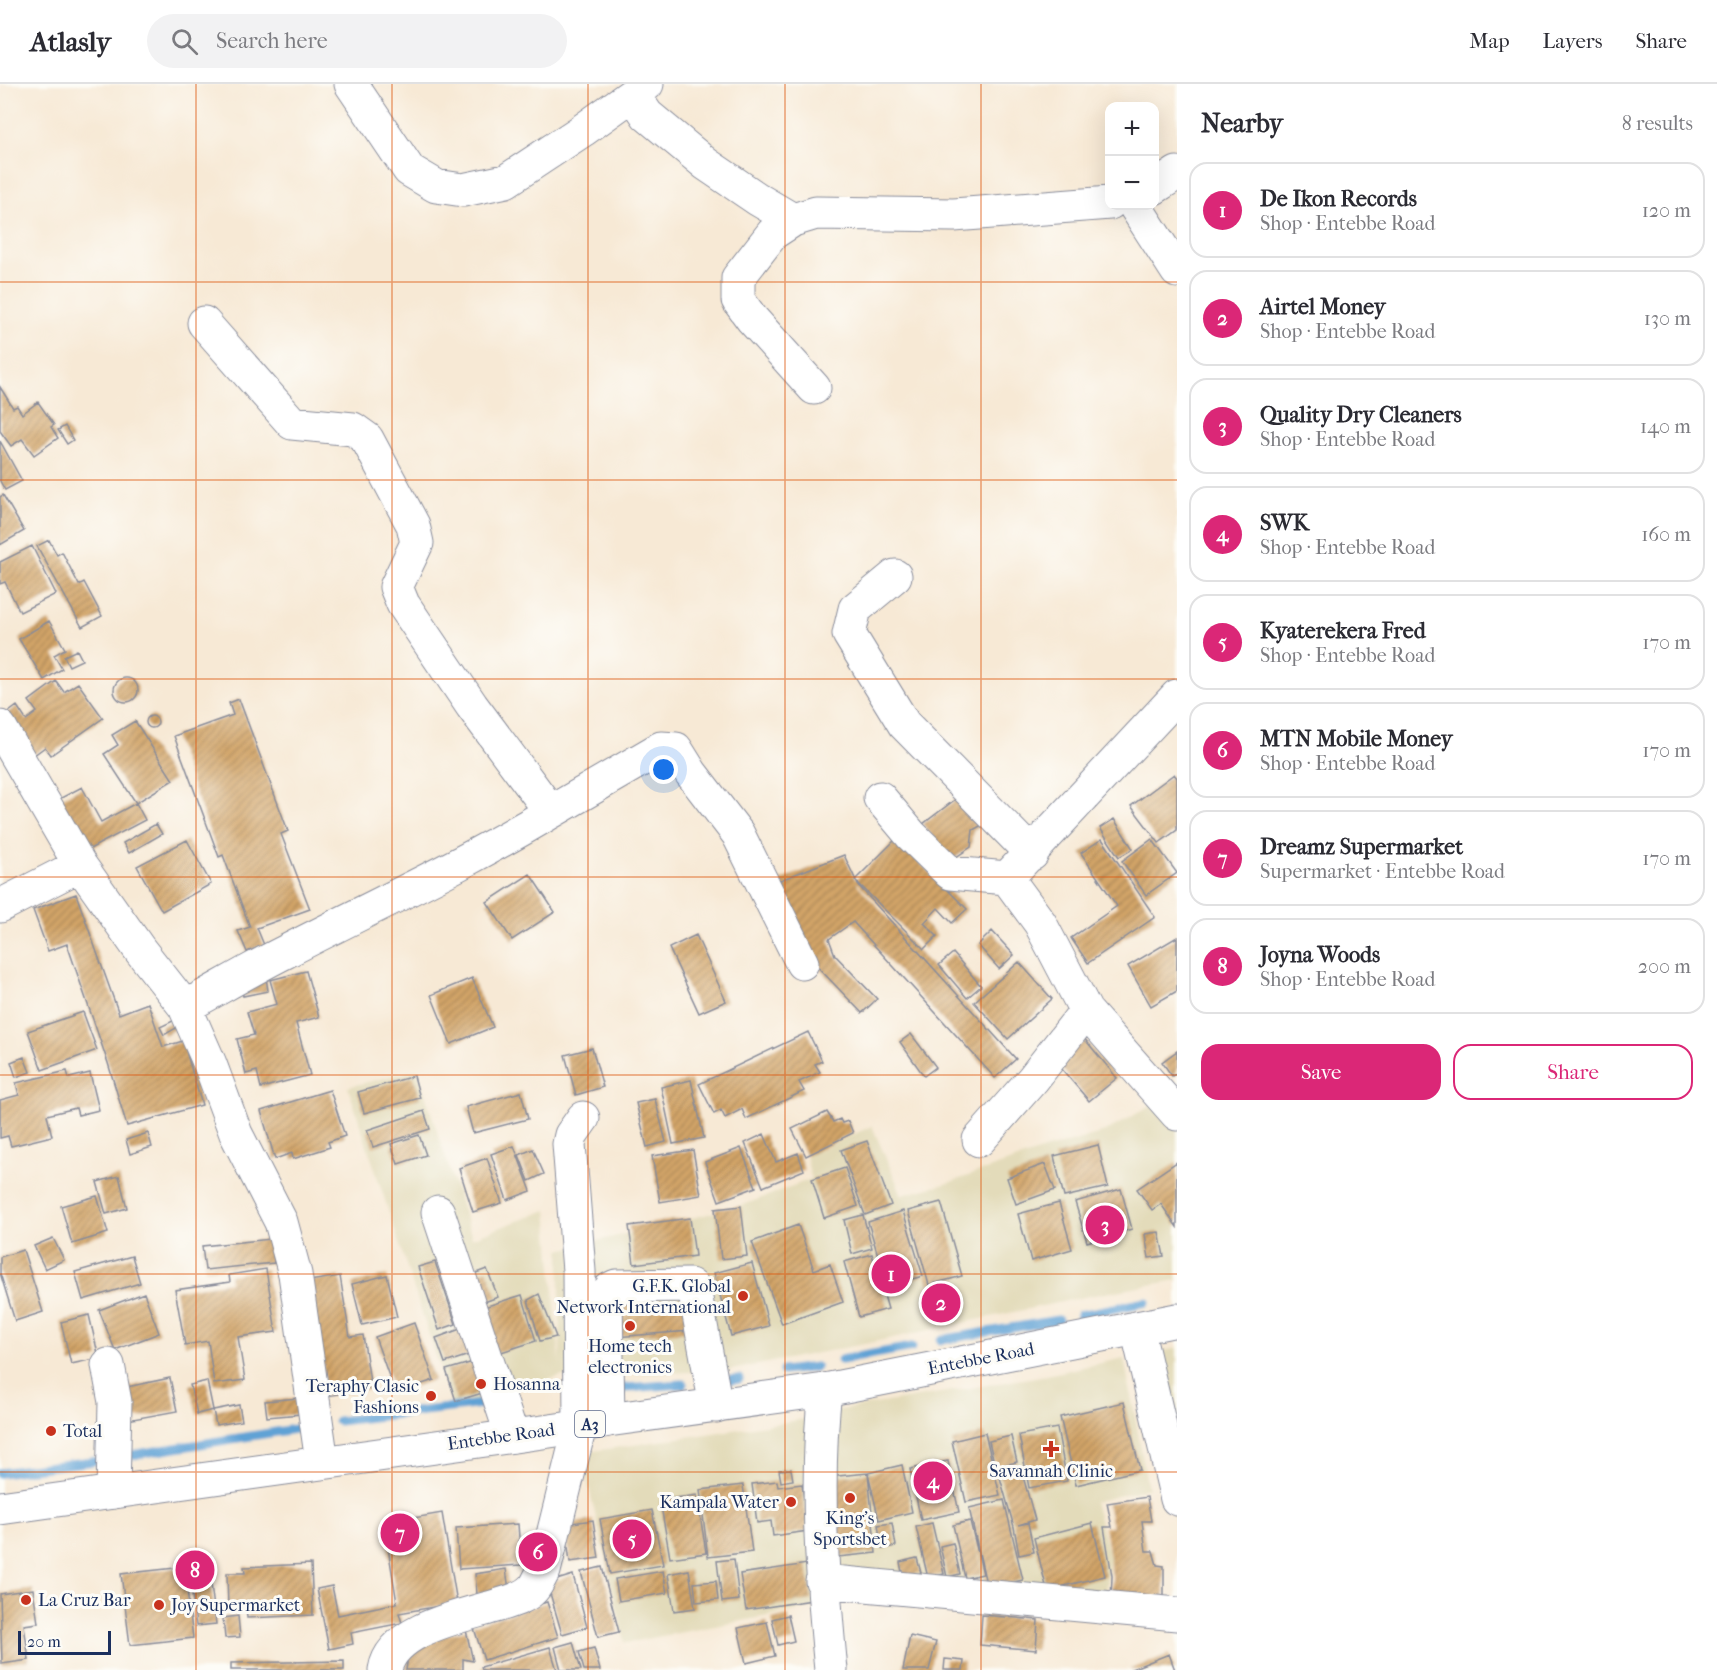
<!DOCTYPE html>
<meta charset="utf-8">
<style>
body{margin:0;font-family:"IM FELL French Canon",serif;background:#f2f2f3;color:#2b2b33}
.controls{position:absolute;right:18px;top:18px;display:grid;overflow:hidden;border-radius:12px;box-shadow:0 6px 24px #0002}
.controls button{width:54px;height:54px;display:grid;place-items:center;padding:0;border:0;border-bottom:2px solid #e1e1e2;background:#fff;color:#2b2b33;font:30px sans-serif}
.scale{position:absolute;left:18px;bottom:15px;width:93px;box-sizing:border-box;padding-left:6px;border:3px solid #1b2f5e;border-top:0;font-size:16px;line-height:21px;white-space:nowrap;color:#1b2f5e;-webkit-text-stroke:4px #fdfcf7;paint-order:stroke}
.you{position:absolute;left:664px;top:686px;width:21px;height:21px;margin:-15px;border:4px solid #fff;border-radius:50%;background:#1a73e8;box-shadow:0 0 0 9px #1a73e833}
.badge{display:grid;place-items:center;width:39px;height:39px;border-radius:50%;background:#db2777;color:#fff;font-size:20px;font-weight:700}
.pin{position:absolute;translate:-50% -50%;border:3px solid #fff;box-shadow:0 2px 6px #0006}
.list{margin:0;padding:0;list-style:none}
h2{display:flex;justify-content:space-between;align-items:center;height:78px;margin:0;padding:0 24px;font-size:26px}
h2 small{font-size:20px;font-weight:400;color:#7c7c81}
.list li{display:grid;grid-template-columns:39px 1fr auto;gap:18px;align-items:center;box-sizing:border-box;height:96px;margin:0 12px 12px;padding:0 12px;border:2px solid #e1e1e2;border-radius:18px}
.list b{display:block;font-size:22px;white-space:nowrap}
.list p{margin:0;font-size:20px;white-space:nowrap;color:#7c7c81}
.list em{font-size:20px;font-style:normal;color:#7c7c81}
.actions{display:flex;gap:12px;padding:18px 24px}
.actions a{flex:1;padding:14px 0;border:2px solid #db2777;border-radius:18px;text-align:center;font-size:21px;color:#db2777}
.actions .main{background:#db2777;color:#fff}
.icon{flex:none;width:33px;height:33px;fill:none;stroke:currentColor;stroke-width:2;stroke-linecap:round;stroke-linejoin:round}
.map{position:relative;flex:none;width:1177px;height:1586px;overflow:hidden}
header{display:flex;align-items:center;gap:36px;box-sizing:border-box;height:84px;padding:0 30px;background:#fff;border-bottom:2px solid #e1e1e2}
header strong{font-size:28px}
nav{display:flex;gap:33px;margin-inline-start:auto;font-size:21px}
.search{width:420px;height:54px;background:#f2f2f3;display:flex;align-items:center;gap:15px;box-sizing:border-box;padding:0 21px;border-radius:33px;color:#7c7c81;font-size:22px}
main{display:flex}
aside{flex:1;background:#fff}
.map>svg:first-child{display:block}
</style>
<header>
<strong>Atlasly</strong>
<div class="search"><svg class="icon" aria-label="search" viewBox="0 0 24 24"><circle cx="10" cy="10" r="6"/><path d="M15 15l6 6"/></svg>Search here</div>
<nav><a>Map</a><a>Layers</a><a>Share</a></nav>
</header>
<main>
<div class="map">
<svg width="1177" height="1586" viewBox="0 0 1177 1586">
<defs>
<pattern id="building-hatch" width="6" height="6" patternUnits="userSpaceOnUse" patternTransform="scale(1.5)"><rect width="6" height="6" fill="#d2a467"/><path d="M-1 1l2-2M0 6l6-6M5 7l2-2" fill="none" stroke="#aa8658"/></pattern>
</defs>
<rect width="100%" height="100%" fill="#fdfcf7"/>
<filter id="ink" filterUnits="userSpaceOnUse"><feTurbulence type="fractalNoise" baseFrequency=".0167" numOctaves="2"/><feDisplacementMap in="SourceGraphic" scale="12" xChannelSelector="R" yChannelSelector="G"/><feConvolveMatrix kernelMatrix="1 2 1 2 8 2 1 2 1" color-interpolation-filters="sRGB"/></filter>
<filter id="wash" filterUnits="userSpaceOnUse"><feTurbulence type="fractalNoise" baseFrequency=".008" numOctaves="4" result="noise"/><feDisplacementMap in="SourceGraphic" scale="24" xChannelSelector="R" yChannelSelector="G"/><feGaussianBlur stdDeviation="1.35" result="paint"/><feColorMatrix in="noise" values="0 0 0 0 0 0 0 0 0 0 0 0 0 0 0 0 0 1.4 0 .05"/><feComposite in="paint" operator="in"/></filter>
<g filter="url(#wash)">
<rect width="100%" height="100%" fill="#f7e9d5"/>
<!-- built -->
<path fill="#e3dbba" d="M417,986L472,1154L547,1126L560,1280V1166L741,1122L811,1095L806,1072L872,1042L902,1111L945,1100L1047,1065L1105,1048L1159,1017L1177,1040V1196L1089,1212L864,1260L726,1287L561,1292L453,1324L348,1003Z
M1177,1264V1447L1138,1273Z
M1124,1274L1148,1404L1094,1418L1110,1476L1104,1517L829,1489V1328L1047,1291Z
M812,1334L815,1523L625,1559L581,1369Z"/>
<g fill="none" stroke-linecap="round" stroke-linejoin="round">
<!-- stream -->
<path stroke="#61a2d5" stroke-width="9" d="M1080,1231L1146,1218
M941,1256L1058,1236
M841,1276L912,1263
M783,1287L816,1283
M718,1297L739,1295
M612,1305L683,1300
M338,1337L483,1320
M125,1372L301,1344
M0,1389L93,1377"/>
</g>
<g id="blocks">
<!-- building -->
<path fill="url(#building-hatch)" d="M0,303L13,324L17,322L22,330L38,318L54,341L51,343L58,354L34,371L22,355L11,362L0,347Z
M65,342L73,356L67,360L58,346Z
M0,357L22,397L5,406L0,397Z
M3,411L24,447L0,461V413Z
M49,456L57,471L62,468L79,501L84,498L102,532L82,543L37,462Z
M32,462L56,510L20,528L5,498L0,500V478Z
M49,537L65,565L54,571L62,585L44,596L19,555Z
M77,566L82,576L69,582L64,572Z
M114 606a12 12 0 1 1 24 0a12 12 0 1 1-24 0Z
M56,597L64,608L78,599L103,634L51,671L45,663L30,674L1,634L17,622L26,636L37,628L29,617Z
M239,615L288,747L281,750L310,825L257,844L264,861L247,868L238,847L250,843L223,771L219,773L174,652L233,631L229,619Z
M146 638a6 6 0 1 1 12 0a6 6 0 1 1-12 0Z
M135,637L173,696L136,719L104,670L118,661L112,651Z
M1174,690L1177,694V746L1159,759L1131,722Z
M82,703L101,738L136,719L145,736L86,767L59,715Z
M965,708L989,737L973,746L971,763L950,777L923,740Z
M1114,735L1133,765L1119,773L1100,744Z
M156,740L162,750L129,769L123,759Z
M896,755L967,825L952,839L938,824L924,839L937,852L924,865L855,796Z
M1102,755L1155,833L1088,879L1071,854L1117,822L1081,769Z
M1152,755L1177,789L1146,811L1122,777Z
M187,756L211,800L162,827L137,782Z
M844,771L858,801L1016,975L995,994L853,838L829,855L835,871L877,915L862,929L811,876L778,797Z
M530,790L555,828L512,856L487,818Z
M76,810L119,930L148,919L163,963L183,957L202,1021L127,1042L108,979L67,860L48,867L33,826Z
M992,847L1014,871L999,885L978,861Z
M696,851L726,917L699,929L669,864Z
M1177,853V907L1151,922L1128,882Z
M953,869L981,902L967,914L939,881Z
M1019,878L1052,915L1008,955L974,918Z
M265,887L268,907L243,912L240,900Z
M306,887L319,933L296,939L310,991L261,1004L257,987L246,990L237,955L254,951L247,928L277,920L270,896Z
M472,894L493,943L451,960L431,911Z
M83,928L97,966L42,986L28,947Z
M175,936L178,943L164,951L160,943Z
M808,948L822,977L815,980L820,988L799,998L804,1007L746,1035L742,1025L725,1034L721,1026L714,1030L699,1000Z
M911,950L936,983L924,992L900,958Z
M1083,953L1117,994L1089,1017L1054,976Z
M592,964L603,1003L576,1011L565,971Z
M1177,967V989L1172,992L1162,978Z
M24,973L30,988L16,993L11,978Z
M67,987L69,994L90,989L99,1026L78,1031L76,1024L47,1031L52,1052L11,1062L8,1052L0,1054V1016L19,1011L16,999Z
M414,992L420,1014L364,1029L358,1008Z
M691,996L704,1054L673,1060L661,1003Z
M330,1006L345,1052L328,1058L330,1063L293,1075L292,1069L275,1075L261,1027Z
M521,1008L528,1035L473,1049L466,1023Z
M655,1015L666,1058L647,1063L636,1019Z
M424,1027L430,1045L373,1063L367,1046Z
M827,1028L833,1038L840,1035L842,1039L848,1037L853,1049L806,1072L792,1045Z
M148,1049L152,1063L130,1070L126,1056Z
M764,1050L776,1078L798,1069L804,1086L763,1103L745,1059Z
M419,1051L426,1071L398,1080L391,1060Z
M867,1057L891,1121L865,1131L841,1066Z
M1098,1061L1108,1103L1064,1113L1054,1072Z
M514,1062L531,1107L507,1116L491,1070Z
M741,1064L756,1103L719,1117L705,1078Z
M533,1065L544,1090L529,1097L519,1071Z
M693,1066L701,1111L660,1118L652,1072Z
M487,1074L502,1119L473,1128L459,1084Z
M1177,1078V1143L1161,1120L1152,1126L1137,1105Z
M1045,1080L1055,1106L1016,1120L1007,1094Z
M845,1084L858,1122L824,1134L812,1095Z
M119,1092L127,1124L106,1130L97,1098Z
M1121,1105L1132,1145L1087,1158L1075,1118Z
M97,1112L108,1149L72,1160L61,1122Z
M941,1118L962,1192L929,1201L908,1127Z
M1059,1119L1072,1165L1031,1177L1018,1130Z
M741,1122L747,1172L721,1175L715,1125Z
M903,1127L923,1192L887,1202L868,1138Z
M863,1131L872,1164L852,1170L844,1136Z
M690,1134L695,1172L634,1180L629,1142Z
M798,1141L814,1186L830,1180L843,1218L782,1240L752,1158Z
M1159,1148L1164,1172L1149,1174L1145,1150Z
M53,1154L64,1176L45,1185L34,1162Z
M271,1155L274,1179L205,1186L202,1162Z
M23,1166L43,1228L15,1237L0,1189V1173Z
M872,1170L888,1225L859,1233L844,1178Z
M132,1172L140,1199L83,1216L75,1188Z
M435,1178L456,1240L439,1246L418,1183Z
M752,1179L769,1242L731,1252L714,1189Z
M266,1185L276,1248L238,1253L245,1296L214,1300L208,1257L185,1261L175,1206L230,1198L229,1191Z
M487,1185L498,1213L476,1221L465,1193Z
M387,1191L397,1233L362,1241L352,1200Z
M340,1192L350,1253L363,1251L371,1305L327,1312L309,1197Z
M950,1205L956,1225L938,1230L933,1210Z
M144,1209L159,1249L115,1266L99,1226Z
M539,1210L556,1253L540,1257L528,1216Z
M522,1211L536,1257L495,1270L481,1224Z
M687,1213L690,1247L615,1253L612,1220Z
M89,1231L99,1274L71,1280L61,1238Z
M414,1239L434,1296L395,1309L375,1253Z
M463,1244L472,1270L445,1279L436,1254Z
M480,1276L489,1307L456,1317L446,1286Z
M170,1294L177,1327L128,1336L122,1304Z
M207,1297L213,1326L239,1321L242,1337L216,1341L213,1326L197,1330L190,1301Z
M299,1314L301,1330L267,1333L265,1317Z
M1124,1318L1140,1386L1076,1401L1060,1333Z
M1057,1344L1067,1397L1029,1404L1019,1351Z
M985,1349L1000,1411L966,1418L952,1357Z
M1011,1352L1017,1378L995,1383L989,1357Z
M948,1377L959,1428L921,1436L910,1385Z
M902,1381L912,1428L879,1436L868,1389Z
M791,1385L793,1396L781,1398L779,1386Z
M1021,1385L1035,1436L1018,1441L1028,1439L1034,1468L1019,1471L1014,1443L999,1390Z
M868,1389L876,1469L838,1473L828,1393Z
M777,1397L778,1403L802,1400L808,1447L773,1452L771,1437L757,1439L752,1400Z
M743,1401L752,1468L708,1473L700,1406Z
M697,1411L706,1469L670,1474L660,1416Z
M1147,1413L1151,1437H1142L1146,1467H1153L1157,1481L1164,1482V1523L1111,1516L1112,1492L1104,1443H1112L1107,1419Z
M1004,1416L1023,1496L987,1504L969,1424Z
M652,1426L663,1481L610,1490L600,1435Z
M442,1429L457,1519L399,1529L402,1539L351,1549L353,1560L329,1565L317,1505L332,1502L338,1531L397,1519L384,1439Z
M593,1436L599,1474L570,1478L565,1440Z
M970,1437L983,1490L965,1494L953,1441Z
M892,1439L896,1462L882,1465L878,1441Z
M932,1439L944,1490L928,1494L916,1443Z
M1092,1439L1105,1492L1047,1506L1034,1454Z
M518,1440L521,1481L459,1485L456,1444Z
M953,1459L960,1490L947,1493L940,1462Z
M525,1460H538L539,1480L527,1481Z
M917,1474L921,1489L903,1493L900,1478Z
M734,1475L739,1516L722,1518L717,1477Z
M208,1476L216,1540L196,1542L188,1479Z
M311,1480L313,1531L247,1534L246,1523L228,1524L227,1489H245L244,1483Z
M807,1480L812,1516L746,1526L740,1490Z
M184,1483L193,1554L130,1561L121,1490Z
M602,1483L619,1548L598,1553L581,1488Z
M506,1485L509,1506L477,1510L475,1490Z
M689,1486L695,1524L674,1527L668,1490Z
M663,1487L667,1509L619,1517L615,1495Z
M573,1491L587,1543L562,1550L547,1499Z
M716,1497L718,1516L696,1518L694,1499Z
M33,1505L38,1539L24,1541L29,1576L2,1580L0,1510Z
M547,1518L558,1553L484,1576L473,1541Z
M788,1531L794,1557L778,1561L772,1535Z
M982,1531L1038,1536L1036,1566L980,1561Z
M238,1532L240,1553L225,1554L223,1534Z
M767,1538L775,1572L746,1579L738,1544Z
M466,1546L473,1577L463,1575V1586H406L408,1573L416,1558Z
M910,1552L936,1558L929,1586H903Z
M573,1558L581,1586H561L555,1563Z
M550,1563L557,1586H482L481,1583Z
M594,1564L600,1586H584L579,1568Z
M1169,1570L1175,1586H1129Z
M945,1575L964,1577L963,1586H944Z
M344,1577V1586H231V1579Z"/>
</g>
</g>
<g filter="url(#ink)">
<use href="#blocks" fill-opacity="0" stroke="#898c9a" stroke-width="1.5"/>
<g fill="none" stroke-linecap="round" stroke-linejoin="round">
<!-- minor casing -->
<g stroke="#898c9a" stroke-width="35">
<path id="minor" d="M351,0L409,86L436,102L463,106L506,97L583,46L647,0
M633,10L647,31L706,80L759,116L793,136
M1154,104L1177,89
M1135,122L1177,187
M814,304L752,235L738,216V194L773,149L793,136L816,129L954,131L1110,119
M895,492L855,525L849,550L904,640L1032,770
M1177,612L1007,794L1040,839L1086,927L1177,1030
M0,643L80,781L140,866L185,923L210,980L236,1050L281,1138L295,1190L322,1378
M880,714L911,751L950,789L1007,794
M551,728L661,664L676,665L691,689L738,750L802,879
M0,822L80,781
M185,923C218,905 251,885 285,868C374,822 465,780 551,728L472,622L403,520L396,503L417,459L413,441L367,355L353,345L292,339L204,239
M979,1056L1033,995L1086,927
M438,1128L512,1352
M1137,1244L1177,1415
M108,1281L115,1318L113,1408
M825,1306C815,1398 822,1494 831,1586
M608,1336L606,1213L610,1205L616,1202L690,1201L694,1204L716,1322
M822,1497L1177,1530
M385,1586C392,1544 464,1532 499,1521C509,1518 524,1514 532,1506C537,1502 540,1492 544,1487L580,1342L579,1187L569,1060L571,1051L583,1034"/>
</g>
<!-- major casing -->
<g stroke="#898c9a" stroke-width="35">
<path id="major" d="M0,1424L571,1344L608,1336L825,1306L1177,1236"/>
</g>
<!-- minor -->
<use href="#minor" stroke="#fff" stroke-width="33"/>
<!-- major -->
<use href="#major" stroke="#fff" stroke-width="33"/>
</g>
</g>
<!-- grid -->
<path fill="none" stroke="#de5710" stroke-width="1.5" stroke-opacity="0.55" d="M196,0V1586M392,0V1586M588,0V1586M785,0V1586M981,0V1586M0,198H1177M0,396H1177M0,595H1177M0,793H1177M0,991H1177M0,1190H1177M0,1388H1177"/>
<!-- markers -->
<g fill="#c8321e" stroke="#fdfcf7" stroke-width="2">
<circle cx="743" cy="1212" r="6"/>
<circle cx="630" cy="1242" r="6"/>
<circle cx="481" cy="1300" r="6"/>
<circle cx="431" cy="1312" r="6"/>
<circle cx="51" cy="1347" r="6"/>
<path d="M1048 1356h6v6h6v6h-6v6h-6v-6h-6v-6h6z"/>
<circle cx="850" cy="1414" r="6"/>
<circle cx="791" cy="1418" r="6"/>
<circle cx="26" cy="1516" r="6"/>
<circle cx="159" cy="1521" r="6"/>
</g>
<g text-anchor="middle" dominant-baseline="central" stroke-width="6" stroke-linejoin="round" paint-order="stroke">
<!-- shield labels -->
<rect fill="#fdfcf7" stroke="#5f6c8c" stroke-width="1.5" x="575" y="1327" width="30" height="26" rx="4.5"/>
<g font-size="16" font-weight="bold" fill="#1b2f5e">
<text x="590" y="1340">A3</text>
</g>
<!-- poi labels -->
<g font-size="18" fill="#1b2f5e" stroke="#fdfcf7" text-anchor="start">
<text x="731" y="1202" text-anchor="end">G.F.K. Global<tspan x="731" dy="21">Network International</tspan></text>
<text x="630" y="1262" text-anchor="middle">Home tech<tspan x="630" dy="21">electronics</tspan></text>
<text x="493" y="1300">Hosanna</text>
<text x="419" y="1302" text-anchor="end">Teraphy Clasic<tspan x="419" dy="21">Fashions</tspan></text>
<text x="63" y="1347">Total</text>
<text x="1051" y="1387" text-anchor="middle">Savannah Clinic</text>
<text x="779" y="1418" text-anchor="end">Kampala Water</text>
<text x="850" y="1434" text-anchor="middle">King's<tspan x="850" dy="21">Sportsbet</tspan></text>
<text x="38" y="1516">La Cruz Bar</text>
<text x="171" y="1521">Joy Supermarket</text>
</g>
<!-- street labels -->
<g font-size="18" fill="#1b2f5e" stroke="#fdfcf7">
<text transform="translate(981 1275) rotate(-11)">Entebbe Road</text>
<text transform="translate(501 1353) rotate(-8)">Entebbe Road</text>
</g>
</g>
</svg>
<div class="controls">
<button>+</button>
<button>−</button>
</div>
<div class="scale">20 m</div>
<div class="you"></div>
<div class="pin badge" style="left:891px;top:1190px">1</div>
<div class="pin badge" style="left:941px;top:1219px">2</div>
<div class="pin badge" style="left:1105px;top:1141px">3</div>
<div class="pin badge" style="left:933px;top:1397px">4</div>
<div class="pin badge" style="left:632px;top:1455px">5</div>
<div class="pin badge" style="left:538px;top:1468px">6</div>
<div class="pin badge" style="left:400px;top:1449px">7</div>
<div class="pin badge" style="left:195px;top:1486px">8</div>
</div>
<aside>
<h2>Nearby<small>8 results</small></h2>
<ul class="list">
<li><span class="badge">1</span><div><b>De Ikon Records</b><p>Shop · Entebbe Road</p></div><em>120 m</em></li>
<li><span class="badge">2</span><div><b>Airtel Money</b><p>Shop · Entebbe Road</p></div><em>130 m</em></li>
<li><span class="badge">3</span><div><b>Quality Dry Cleaners</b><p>Shop · Entebbe Road</p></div><em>140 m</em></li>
<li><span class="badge">4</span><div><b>SWK</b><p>Shop · Entebbe Road</p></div><em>160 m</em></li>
<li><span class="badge">5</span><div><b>Kyaterekera Fred</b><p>Shop · Entebbe Road</p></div><em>170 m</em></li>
<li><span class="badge">6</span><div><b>MTN Mobile Money</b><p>Shop · Entebbe Road</p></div><em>170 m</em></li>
<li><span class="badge">7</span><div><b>Dreamz Supermarket</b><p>Supermarket · Entebbe Road</p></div><em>170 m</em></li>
<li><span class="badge">8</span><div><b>Joyna Woods</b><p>Shop · Entebbe Road</p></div><em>200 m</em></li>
</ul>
<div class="actions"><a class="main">Save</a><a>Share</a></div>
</aside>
</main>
